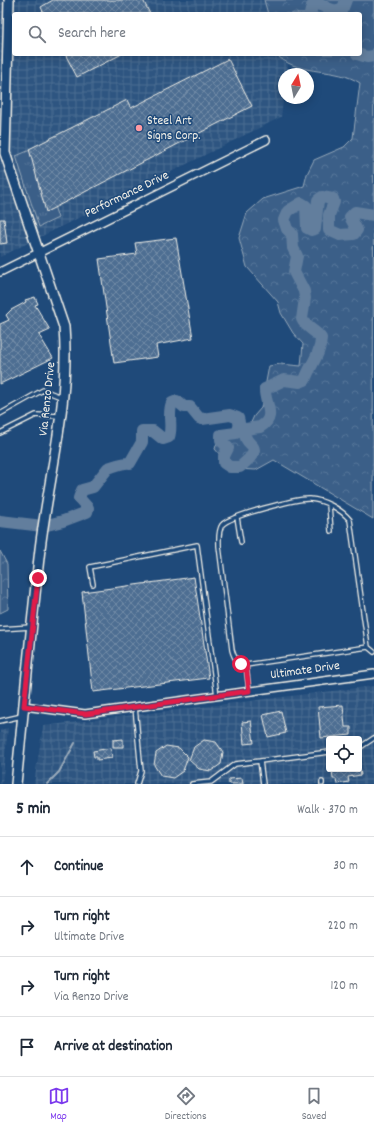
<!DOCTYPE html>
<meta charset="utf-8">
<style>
body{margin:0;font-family:Dekko,sans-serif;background:#f2f2f3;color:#1f2937}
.controls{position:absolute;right:12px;bottom:12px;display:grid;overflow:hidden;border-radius:4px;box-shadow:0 2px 10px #0003}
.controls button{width:36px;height:36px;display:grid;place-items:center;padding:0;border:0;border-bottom:1px solid #e0e1e3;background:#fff;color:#1f2937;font:20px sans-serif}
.compass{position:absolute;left:278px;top:68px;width:36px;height:36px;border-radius:50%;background:#fff;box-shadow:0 2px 10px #0003;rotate:10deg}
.stop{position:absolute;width:12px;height:12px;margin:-9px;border:3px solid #e11d48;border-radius:50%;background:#fff}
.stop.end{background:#e11d48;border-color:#fff;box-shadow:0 1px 4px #0008}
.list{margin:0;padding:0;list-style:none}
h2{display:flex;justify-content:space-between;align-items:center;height:52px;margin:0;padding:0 16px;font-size:17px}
h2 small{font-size:13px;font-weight:400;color:#747a83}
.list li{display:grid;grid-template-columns:26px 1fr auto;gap:12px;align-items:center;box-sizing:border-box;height:60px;padding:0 16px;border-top:1px solid #e0e1e3}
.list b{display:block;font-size:15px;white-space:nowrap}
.list p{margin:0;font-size:13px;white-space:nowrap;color:#747a83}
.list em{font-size:13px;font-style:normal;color:#747a83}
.icon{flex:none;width:22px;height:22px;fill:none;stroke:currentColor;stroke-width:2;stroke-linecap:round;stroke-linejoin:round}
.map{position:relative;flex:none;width:374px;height:784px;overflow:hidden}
.search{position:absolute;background:#fff;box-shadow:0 2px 10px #0003;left:12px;right:12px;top:12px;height:44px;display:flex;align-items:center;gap:10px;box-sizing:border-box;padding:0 14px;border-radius:4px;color:#747a83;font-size:15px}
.sheet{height:292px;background:#fff}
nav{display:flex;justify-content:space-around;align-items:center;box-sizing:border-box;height:56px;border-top:1px solid #e0e1e3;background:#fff;font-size:11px;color:#747a83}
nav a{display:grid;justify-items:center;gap:2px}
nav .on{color:#7c3aed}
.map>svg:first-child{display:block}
</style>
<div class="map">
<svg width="374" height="784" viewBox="0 0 374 784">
<defs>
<pattern id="industrial-grid" width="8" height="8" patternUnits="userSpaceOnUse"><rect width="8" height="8" fill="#2d5581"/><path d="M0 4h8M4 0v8" fill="none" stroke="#4c6e93"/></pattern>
<pattern id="forest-crowns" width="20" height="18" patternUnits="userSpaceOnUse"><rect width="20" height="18" fill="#3a5f88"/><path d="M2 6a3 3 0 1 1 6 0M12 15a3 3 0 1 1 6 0" fill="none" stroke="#577699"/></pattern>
<pattern id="park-tufts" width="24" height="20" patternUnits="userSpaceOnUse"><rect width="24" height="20" fill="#3a5f88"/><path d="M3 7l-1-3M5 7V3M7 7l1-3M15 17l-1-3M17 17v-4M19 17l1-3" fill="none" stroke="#577699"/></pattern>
<pattern id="building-cross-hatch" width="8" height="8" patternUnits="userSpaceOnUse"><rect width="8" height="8" fill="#4d6e92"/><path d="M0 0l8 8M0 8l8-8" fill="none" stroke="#708aa6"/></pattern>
</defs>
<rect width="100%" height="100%" fill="#1f4a7a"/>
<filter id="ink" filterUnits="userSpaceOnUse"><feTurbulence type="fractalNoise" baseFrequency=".025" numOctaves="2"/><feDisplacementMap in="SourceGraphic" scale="8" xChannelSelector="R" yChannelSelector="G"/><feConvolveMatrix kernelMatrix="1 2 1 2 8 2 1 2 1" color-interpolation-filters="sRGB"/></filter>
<g filter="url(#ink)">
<!-- industrial -->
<path fill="url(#industrial-grid)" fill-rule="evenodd" d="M0,0H264L268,14H14V54H279V57L288,65L287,74H284V93L281,117L0,257Z
M374,686V784H34L43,726ZM329,739H359V769H329Z
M8,728L2,784H0V730Z"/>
<!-- forest -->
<path fill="url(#forest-crowns)" stroke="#97a8b8" d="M264,0H374L373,519L274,460L256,470L232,469L215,449L219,435C229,430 238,434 248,429L254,416L261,408L269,366L280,364L301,366L303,344L293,333L281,313L278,302L247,267L239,238L247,213L263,199L304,186L307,174L314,160L344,147L353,138L360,83C336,67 301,76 279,57V54H360V14H268Z
M0,551L7,564L8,609L0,613Z"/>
<!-- park -->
<path fill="url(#park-tufts)" stroke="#97a8b8" d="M35,148L58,218L39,227L16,156Z"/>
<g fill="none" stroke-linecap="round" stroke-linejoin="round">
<!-- stream -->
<path stroke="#9cacbb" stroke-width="2" d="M47,784L59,772L75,743"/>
<!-- river -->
<path stroke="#627e9d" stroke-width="12" d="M310,14L312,6L317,4C327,6 333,14 343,8L346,0
M357,54L367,57L374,56
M0,521L43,526L63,521L87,512L88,508L79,498L82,490L93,487L108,468C115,466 123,462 130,463L142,442V431H153L163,439L169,437C173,426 167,414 172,403L177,401L184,407H190L199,418L202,419L230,415L238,418C240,424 240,428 236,433L221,435V440L228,448L224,456V463L230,467H240C270,442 242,450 245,429L260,427C278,417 264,403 265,389L284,380L300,382L305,380C310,365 321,354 321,338C315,330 306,328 302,319L305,298L304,291L294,272L297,256L293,248L292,234L287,229L284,220L288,211L301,203L306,206L307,228L311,230L315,229L318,200L322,197L333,199L334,202L329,215V230L340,235L354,234L357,230L350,217L355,212L374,215"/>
</g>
<!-- building -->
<path fill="url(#building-cross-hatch)" stroke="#f4f1e8" d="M53,0H143L150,14H44L41,7Z
M65,54H122L77,77Z
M228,59L252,106L46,212L29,149L127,100L131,108Z
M0,219H4L7,243L0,244Z
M176,238L193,338L156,345L158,357L114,363L99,259L137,254L135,243Z
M35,297L38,304L35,305L50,330L39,335L53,358L0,384V324L9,320L6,315L11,310L26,302L25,300Z
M194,577L209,678L93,692L82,592Z
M343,705L345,727H351V735L321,738L318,707Z
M281,711L286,733L268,737L263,715Z
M251,721L254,743L244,744L242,722Z
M123,739V747H113V740Z
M204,740L216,742L223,752L221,764L211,771L199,769L189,760L194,747Z
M166,746L179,748L188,757L183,771L173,778L161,776L154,765L156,753Z
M111,748L112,758L97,760V757H94L93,751Z
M332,769H360L361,775L348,777L349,782L337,784L336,779H333Z
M242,778L243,784H229V779Z"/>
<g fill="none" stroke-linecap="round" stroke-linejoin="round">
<!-- service casing -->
<g stroke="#f4f1e8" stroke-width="6">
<path id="service" d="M0,414L43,390L61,397
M0,433L36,415L60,416
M329,505L331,531
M237,517L241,542
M93,584L90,567L197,545L217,696
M0,629L31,627
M246,665C238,664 234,658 232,650L219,546C219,539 218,531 222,525C229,516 298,498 310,499C324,500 341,509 350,520L368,647
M249,691L246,665L368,647L374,652
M135,707L141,771L137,784
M0,721L22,716
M359,748L374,738
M260,761L329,752
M192,784L211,782L235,764L260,761L263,784
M322,784V782"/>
</g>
<!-- minor casing -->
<g stroke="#f4f1e8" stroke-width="10">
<path id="minor" d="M0,272L266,140
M24,706L85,714L374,674"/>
</g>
<!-- tertiary casing -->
<g stroke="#f4f1e8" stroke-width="12">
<path id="tertiary" d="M9,0L5,153L64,327C70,401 49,475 40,549C31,627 24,706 16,784"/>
</g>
<!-- service -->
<use href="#service" stroke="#1f4a7a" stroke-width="3.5"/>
<!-- minor -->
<use href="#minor" stroke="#1f4a7a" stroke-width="7"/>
<!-- tertiary -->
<use href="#tertiary" stroke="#1f4a7a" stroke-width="9"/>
</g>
</g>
<g fill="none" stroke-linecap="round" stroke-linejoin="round" filter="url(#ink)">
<!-- route -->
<path stroke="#e11d48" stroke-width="5" d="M38,578L24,706L86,714L249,691L246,665L241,664"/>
</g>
<!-- markers -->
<circle fill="#ff9aa2" stroke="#1f4a7a" stroke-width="1.5" cx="139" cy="128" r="4"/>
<g text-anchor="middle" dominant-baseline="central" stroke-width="3" stroke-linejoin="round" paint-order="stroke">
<!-- poi labels -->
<g font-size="13" fill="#f4f1e8" stroke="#1f4a7a" text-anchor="start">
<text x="147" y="121">Steel Art<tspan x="147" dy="15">Signs Corp.</tspan></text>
</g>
<!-- street labels -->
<g font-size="13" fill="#f4f1e8" stroke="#1f4a7a">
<text transform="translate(127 195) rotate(-26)">Performance Drive</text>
<text transform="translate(48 399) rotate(-84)">Via Renzo Drive</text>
<text transform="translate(305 671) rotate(-8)">Ultimate Drive</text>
</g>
</g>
</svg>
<div class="controls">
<button><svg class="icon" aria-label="locate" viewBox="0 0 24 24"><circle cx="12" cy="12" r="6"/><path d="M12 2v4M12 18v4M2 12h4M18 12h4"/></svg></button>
</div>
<svg class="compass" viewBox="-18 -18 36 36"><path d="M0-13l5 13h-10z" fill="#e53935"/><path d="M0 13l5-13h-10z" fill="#747a83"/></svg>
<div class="stop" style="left:241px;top:664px"></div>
<div class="stop end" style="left:38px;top:578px"></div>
<div class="search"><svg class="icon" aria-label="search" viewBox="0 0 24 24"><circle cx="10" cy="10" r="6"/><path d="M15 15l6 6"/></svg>Search here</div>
</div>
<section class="sheet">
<h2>5 min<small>Walk · 370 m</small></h2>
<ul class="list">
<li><svg class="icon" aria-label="ahead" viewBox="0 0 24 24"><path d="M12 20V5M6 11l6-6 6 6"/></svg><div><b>Continue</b></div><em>30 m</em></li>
<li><svg class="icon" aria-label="right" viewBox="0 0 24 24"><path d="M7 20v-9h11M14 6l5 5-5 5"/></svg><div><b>Turn right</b><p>Ultimate Drive</p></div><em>220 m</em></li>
<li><svg class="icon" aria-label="right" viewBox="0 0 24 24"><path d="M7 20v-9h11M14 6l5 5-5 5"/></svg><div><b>Turn right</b><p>Via Renzo Drive</p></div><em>120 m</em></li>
<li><svg class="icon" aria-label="arrive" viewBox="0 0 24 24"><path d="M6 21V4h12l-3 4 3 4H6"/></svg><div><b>Arrive at destination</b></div></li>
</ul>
</section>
<nav>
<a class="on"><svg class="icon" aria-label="map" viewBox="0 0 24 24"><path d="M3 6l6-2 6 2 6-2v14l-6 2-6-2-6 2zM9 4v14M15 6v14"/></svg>Map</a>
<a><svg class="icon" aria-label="directions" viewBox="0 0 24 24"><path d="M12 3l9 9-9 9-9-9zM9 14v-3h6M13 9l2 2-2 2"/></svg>Directions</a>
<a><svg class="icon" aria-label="saved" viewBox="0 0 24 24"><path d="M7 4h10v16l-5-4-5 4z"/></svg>Saved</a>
</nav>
